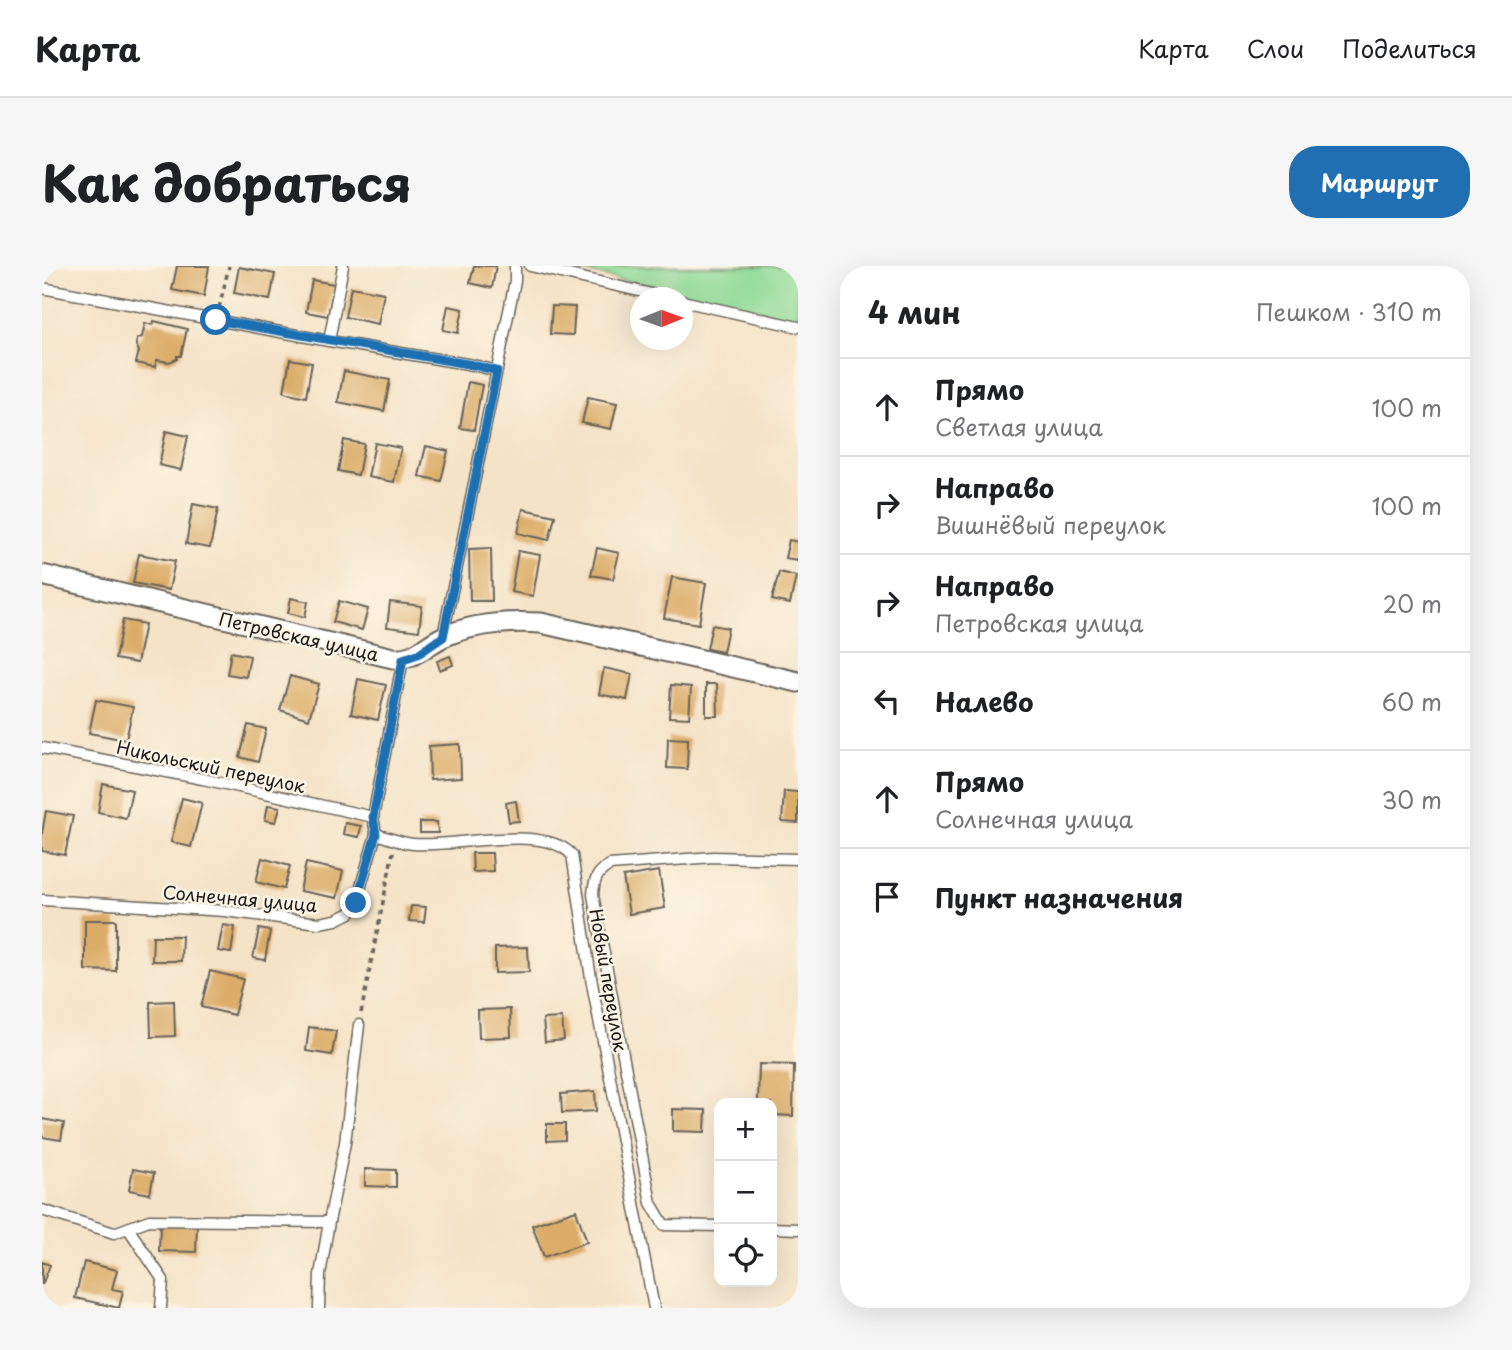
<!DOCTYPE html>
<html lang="ru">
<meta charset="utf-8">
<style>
body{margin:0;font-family:"Playpen Sans",sans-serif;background:#f6f6f6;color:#202124}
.controls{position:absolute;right:21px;bottom:21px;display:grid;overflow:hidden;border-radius:14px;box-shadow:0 7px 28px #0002}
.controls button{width:63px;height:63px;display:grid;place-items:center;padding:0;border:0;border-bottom:2px solid #e0e0e0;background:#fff;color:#202124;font:35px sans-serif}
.compass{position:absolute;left:588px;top:21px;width:63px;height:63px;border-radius:50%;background:#fff;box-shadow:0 7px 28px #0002;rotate:89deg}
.stop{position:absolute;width:21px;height:21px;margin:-16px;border:5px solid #1f6fb2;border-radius:50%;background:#fff}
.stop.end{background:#1f6fb2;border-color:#fff;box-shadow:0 2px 7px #0008}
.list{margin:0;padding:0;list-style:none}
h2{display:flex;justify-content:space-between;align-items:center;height:91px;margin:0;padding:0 28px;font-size:30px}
h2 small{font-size:23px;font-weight:400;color:#757577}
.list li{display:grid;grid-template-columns:46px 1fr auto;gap:21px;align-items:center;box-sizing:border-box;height:98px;padding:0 28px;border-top:2px solid #e0e0e0}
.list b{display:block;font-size:26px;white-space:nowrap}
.list p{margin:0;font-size:23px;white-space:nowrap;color:#757577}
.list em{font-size:23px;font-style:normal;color:#757577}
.icon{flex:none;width:38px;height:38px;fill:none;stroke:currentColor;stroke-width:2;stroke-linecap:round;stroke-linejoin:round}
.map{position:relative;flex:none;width:756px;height:1042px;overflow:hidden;border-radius:28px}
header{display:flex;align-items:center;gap:42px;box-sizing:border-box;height:98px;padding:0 35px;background:#fff;border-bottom:2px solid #e0e0e0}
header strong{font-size:33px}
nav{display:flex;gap:38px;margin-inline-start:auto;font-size:24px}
.intro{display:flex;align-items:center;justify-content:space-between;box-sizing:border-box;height:168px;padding:0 42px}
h1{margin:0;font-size:49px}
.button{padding:18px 32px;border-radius:28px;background:#1f6fb2;color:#fff;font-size:24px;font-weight:700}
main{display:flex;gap:42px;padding:0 42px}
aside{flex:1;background:#fff;border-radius:28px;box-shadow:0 7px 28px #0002}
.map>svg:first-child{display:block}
</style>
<header>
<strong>Карта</strong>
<nav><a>Карта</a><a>Слои</a><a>Поделиться</a></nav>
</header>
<div class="intro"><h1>Как добраться</h1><a class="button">Маршрут</a></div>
<main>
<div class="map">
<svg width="756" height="1042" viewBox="0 0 756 1042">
<rect width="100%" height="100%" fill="#fcf5e5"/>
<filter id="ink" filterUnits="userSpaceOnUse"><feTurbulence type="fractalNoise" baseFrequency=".0143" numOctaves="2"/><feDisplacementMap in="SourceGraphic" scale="14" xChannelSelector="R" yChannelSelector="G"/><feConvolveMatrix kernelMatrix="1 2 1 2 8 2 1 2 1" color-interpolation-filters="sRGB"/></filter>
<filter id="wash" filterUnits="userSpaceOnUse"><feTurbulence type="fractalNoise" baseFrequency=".00686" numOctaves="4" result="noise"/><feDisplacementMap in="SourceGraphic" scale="28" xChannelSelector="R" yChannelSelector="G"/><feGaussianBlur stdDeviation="1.57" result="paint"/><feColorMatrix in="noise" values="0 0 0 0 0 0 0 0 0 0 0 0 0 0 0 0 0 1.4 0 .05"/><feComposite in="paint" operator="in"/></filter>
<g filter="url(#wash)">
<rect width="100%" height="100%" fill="#f5e3c8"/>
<!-- green -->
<path fill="#8fda96" stroke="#567b59" stroke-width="2" d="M518,0H756V54Z"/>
<g id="blocks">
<!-- building -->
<path fill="#dcad69" d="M135,0H167L162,30L130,24Z
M432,0H454L450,22L428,17Z
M197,1L233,8L228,34L192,27Z
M270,14L292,18L286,50L264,46Z
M309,21L342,27L336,58L303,51Z
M406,40L421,43L416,67L401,64Z
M510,40L533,41L531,69L508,68Z
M112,55L145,63L139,90H135V93L127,96L115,94L113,101L94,97L97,85L94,79L95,73L100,71L103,57L111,59Z
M248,93L270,97L264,131L242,126Z
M302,105L348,114L342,145L296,136Z
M426,116L440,119L432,164L418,162Z
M546,131L575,137L569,163L540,157Z
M124,165L146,170L139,204L117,199Z
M302,174L322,178L316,209L296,205Z
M333,177L359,182L352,216L326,211Z
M384,180L406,185L399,215L377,210Z
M151,238L176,243L168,282L144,278Z
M481,243L513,250L507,274L476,267Z
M747,274L756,276V294L743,292Z
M449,282L450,335H428L427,283Z
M555,282L577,287L571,313L549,309Z
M476,285L498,289L491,330L469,326Z
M97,288L133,295L127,324L91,317Z
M737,306L754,310L748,338L730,334Z
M630,311L664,317L657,358L622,352Z
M249,332L266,336L263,351L246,347Z
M297,335L326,343L320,364L291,356Z
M348,336L380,340L377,365L345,361Z
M81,354L103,358L95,397L73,393Z
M670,359L686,362L681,386L665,383Z
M189,386L208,390L204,411L185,408Z
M408,390L411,399L398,404L395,395Z
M562,402L590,408L585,434L557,428Z
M248,410L277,418L267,453L238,444Z
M316,413L344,419L336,454L309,448Z
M664,418H675L676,450H664Z
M629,419L649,421L647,452L627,451Z
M54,434L91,441L84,474L47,467Z
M206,459L224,463L216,496L198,491Z
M626,472L646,473L645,503L625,502Z
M418,478L419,512L388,514L387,480Z
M61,518L90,524L84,552L56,546Z
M742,525L756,526V557L740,556Z
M140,532L160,537L149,581L129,576Z
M474,535L477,555L467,556L464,537Z
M226,539L238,541L234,556L223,554Z
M4,545L31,550L23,589L0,585V567Z
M378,556H395L396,567H378Z
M303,557L319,560L317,571L301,568Z
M430,587H450L451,605L431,606Z
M220,592L248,600L242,623L214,616Z
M264,597L301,605L295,632L258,625Z
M617,605L623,642L587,648L581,611Z
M369,640L384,641L382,656L367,655Z
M43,654H74V705L43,704Z
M181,659L193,661L189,687L176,685Z
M217,663L228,665L223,694L211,692Z
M111,670H140L139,695H110Z
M486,681L487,706L453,707V682Z
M168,705L201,713L192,749L159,741Z
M132,735L133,770L109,771L108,736Z
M468,743L469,771L437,772L436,744Z
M520,752L522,774L503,776L501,753Z
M267,761L294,765L290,789L264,785Z
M717,798L752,799L751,850L730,849V837H716Z
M553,825L554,845L520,847L519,828Z
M631,843L664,844L663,866L631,865Z
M0,853L22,857L19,874L0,871Z
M505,858H523V874L505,875Z
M91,903L112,907L108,928L87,924Z
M323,903L354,904V921L323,920Z
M534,944L545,976L502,991L490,959Z
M118,959L155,960L154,986L117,985Z
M0,996L8,999L0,1019Z
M42,996L75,1004L70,1023L81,1025L77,1042L33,1032Z"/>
</g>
</g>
<g filter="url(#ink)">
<use href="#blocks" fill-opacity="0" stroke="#686258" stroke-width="2"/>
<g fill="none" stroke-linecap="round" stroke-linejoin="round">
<!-- lane casing -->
<g stroke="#686258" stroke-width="13">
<path id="lane" d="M488,0L627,32
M0,22L287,75L431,99L455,105
M640,35L756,61
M287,75L301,0
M401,370L473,15V0
M0,482L161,513L331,551
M334,568C345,571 358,577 371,578C410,582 502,557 530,589L549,712L612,1042
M0,634L183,645L277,657L294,654L308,647L314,637L334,568L331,551L361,393
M0,944L72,967L107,954L287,956L278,1009L277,1042
M287,956L303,877L317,759
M677,960L622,959L609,937L551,629C552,614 555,606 568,599L671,591L756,593
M86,962L121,1014L119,1042
M730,962L756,963"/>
</g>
<!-- street casing -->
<g stroke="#686258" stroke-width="23">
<path id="street" d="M0,309L351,392C373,394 382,380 401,371C431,357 466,355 499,357L756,416"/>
</g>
<!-- path -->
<path stroke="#686258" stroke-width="3.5" stroke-dasharray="5 5" stroke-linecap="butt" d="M177,42L187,0
M319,747L351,586"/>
<!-- lane -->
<use href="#lane" stroke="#fff" stroke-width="10"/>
<!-- street -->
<use href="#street" stroke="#fff" stroke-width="19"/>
</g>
</g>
<g fill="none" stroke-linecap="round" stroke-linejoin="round" filter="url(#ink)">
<!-- route -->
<path stroke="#1f6fb2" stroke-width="9" d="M174,54L431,99L455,105L401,371L376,388L361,393L331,551L334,568L314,637"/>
</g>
<g text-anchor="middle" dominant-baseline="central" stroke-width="5" stroke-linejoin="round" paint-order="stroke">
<!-- street labels -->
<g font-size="18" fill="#1c1c1c" stroke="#fcf5e5">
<text transform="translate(257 370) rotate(13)">Петровская улица</text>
<text transform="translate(169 500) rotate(12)">Никольский переулок</text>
<text transform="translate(198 632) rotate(5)">Солнечная улица</text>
<text transform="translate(567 714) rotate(80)">Новый переулок</text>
</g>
</g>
</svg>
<div class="controls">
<button>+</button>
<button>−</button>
<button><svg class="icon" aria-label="locate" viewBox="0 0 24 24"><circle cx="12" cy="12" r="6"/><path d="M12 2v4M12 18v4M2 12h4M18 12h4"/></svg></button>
</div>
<svg class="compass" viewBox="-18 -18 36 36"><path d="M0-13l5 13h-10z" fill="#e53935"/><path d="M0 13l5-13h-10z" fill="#757577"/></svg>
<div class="stop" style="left:174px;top:54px"></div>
<div class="stop end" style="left:314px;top:637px"></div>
</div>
<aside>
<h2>4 мин<small>Пешком · 310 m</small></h2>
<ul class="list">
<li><svg class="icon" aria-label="ahead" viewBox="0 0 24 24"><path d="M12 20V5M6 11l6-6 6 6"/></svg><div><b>Прямо</b><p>Светлая улица</p></div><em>100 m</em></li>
<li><svg class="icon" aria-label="right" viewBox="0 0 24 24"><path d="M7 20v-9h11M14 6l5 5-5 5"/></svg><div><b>Направо</b><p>Вишнёвый переулок</p></div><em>100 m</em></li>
<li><svg class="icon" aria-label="right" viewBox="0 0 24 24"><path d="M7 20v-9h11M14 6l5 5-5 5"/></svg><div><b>Направо</b><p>Петровская улица</p></div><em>20 m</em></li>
<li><svg class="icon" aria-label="left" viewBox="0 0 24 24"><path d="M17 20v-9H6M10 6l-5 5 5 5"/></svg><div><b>Налево</b></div><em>60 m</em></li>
<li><svg class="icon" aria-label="ahead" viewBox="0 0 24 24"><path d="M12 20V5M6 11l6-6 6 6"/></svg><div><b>Прямо</b><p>Солнечная улица</p></div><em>30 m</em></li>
<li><svg class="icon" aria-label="arrive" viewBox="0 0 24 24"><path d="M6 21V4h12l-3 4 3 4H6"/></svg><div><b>Пункт назначения</b></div></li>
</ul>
</aside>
</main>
